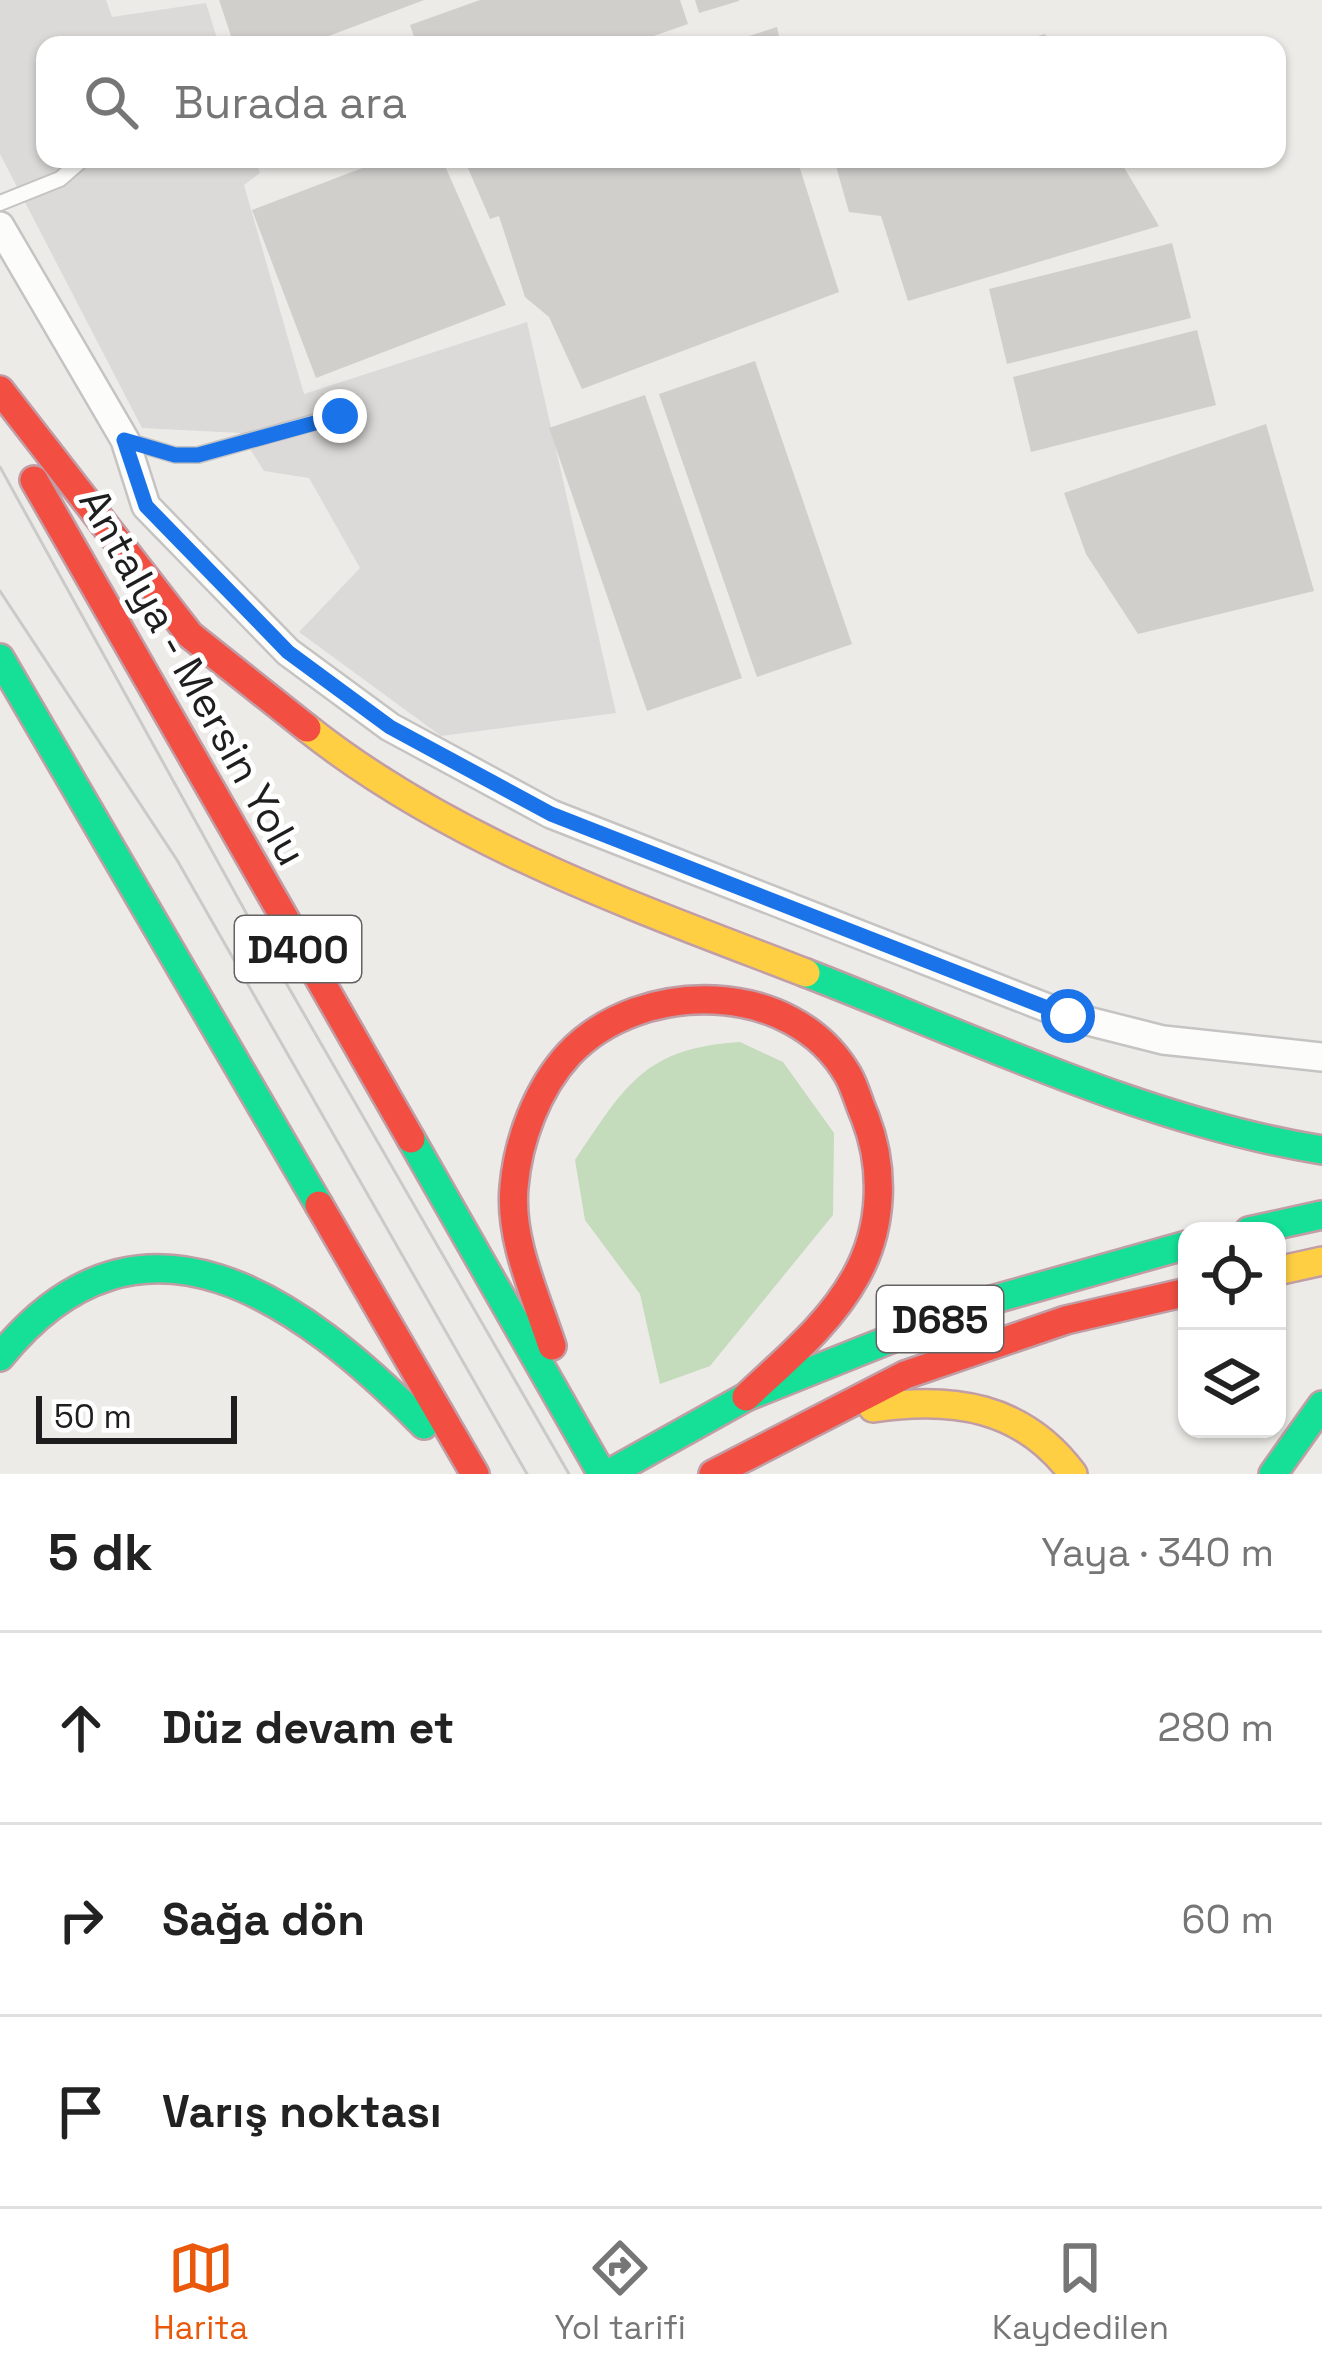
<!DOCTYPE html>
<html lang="tr">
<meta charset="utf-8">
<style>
body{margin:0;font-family:"Space Grotesk",sans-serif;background:#f6f6f6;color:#222}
.controls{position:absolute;right:36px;bottom:36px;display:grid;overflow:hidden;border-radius:24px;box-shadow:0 3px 9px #0004}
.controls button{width:108px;height:108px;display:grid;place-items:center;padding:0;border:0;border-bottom:3px solid #e0e0e0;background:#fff;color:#222;font:60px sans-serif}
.scale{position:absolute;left:36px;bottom:30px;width:201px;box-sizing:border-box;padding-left:12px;border:6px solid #1e1e1e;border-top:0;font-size:33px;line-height:42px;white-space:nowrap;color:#1e1e1e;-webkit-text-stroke:9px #fff;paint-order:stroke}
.stop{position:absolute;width:36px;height:36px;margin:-27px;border:9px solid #1a73e8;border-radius:50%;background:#fff}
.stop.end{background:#1a73e8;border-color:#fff;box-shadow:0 3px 12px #0008}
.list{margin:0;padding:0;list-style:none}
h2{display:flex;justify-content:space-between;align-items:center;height:156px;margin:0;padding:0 48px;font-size:51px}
h2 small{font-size:39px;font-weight:400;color:#767676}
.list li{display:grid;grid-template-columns:78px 1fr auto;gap:36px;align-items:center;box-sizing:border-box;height:192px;padding:0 48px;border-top:3px solid #e0e0e0}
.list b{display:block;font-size:45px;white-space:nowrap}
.list em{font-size:39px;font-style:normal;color:#767676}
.icon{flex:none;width:66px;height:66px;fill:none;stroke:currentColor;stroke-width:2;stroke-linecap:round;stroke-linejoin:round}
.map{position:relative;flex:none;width:1322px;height:1474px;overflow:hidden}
.search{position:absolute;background:#fff;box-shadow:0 3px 9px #0004;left:36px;right:36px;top:36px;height:132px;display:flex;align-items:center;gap:30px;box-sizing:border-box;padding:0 42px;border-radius:24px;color:#767676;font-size:45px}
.sheet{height:732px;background:#fff}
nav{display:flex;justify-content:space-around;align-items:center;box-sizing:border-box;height:168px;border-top:3px solid #e0e0e0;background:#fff;font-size:33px;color:#767676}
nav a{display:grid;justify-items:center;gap:6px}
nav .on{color:#ea580c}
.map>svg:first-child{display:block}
</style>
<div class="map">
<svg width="1322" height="1474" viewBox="0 0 1322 1474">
<rect width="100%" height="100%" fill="#ecebe7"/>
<!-- residential -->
<path fill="#dbdad8" d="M0,0H106L112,17L206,3L219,45H45V159H255L260,173L244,185L304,394L527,322L616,713L441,736L299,632L360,568L309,478L264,471L240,433L142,428L0,154Z"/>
<!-- forest -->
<path fill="#c4dbbc" d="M740,1042L783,1062L834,1133L833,1215L710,1366L660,1384L640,1294L585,1220L575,1160C625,1086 644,1048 740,1042Z"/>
<!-- building -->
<path fill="#d0cfcc" d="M219,0H424L305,45H234Z
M480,0H680L688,24L628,45H417L410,25Z
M695,0H739V1L699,13Z
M777,27L781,45H724V44Z
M1045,34L1052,45H1009V44Z
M386,159H442L506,305L316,378L252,210Z
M464,159H797L839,292L582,389L549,317L525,297L499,216L490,219Z
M834,159H1119L1159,226L908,301L881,216L849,212Z
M1172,243L1191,318L1007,364L989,289Z
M1197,330L1216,405L1031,452L1013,377Z
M755,361L852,644L757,677L659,394Z
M645,395L742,678L647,711L549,428Z
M1266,424L1314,591L1138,634L1086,554L1064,493Z"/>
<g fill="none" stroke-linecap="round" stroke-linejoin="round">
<!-- lane casing -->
<g stroke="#c5c4c3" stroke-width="18">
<path id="lane" d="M0,203L60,179L83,159
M125,440L175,455H198L340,415"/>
</g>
<!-- street casing -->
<g stroke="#c5c4c3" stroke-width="32">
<path id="street" d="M0,226L125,440L146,506L288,652L390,727L551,814L1068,1016L1163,1040L1322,1057"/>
</g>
<!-- fast casing -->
<g stroke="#c19ea6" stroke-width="32">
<path id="fast" d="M0,658L319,1205
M806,973C974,1038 1144,1121 1322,1150
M411,1139L602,1474
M1249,1231L1322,1215
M0,1357C141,1182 302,1301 424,1425
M608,1474L746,1397L981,1303L1187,1245
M1273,1474L1322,1405"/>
</g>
<!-- slow casing -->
<g stroke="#c19ea6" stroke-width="32">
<path id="slow" d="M307,728C452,843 635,907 806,973
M1277,1271L1322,1261
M873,1408C952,1396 1023,1406 1073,1474"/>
</g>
<!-- jam casing -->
<g stroke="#c19ea6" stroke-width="32">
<path id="jam" d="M0,390L190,635L307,728
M34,480L411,1139
M319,1205L475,1474
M552,1346C536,1296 509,1240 514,1187C518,1140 537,1089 569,1054C641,978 793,979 848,1075C855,1087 859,1104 865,1117C885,1168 883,1228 856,1276C830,1324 785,1360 746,1397
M713,1474L905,1375L1066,1320L1187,1292"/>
</g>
<!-- lane -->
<use href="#lane" stroke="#fcfcfb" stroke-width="14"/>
<!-- street -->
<use href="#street" stroke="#fcfcfb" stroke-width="27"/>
<!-- fast -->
<use href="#fast" stroke="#16e098" stroke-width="27"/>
<!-- slow -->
<use href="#slow" stroke="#ffcf43" stroke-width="27"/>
<!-- jam -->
<use href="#jam" stroke="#f24e42" stroke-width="27"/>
<!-- tram -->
<path stroke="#cacac9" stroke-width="3" d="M0,467L255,929L569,1474
M0,591L177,860L527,1474"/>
</g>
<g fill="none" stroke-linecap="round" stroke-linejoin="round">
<!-- route -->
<path stroke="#1a73e8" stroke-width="15" d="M340,416L198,455H175L124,440L146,506L288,652L390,727L551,814L1068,1016"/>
</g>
<g text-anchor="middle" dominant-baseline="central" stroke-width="10" stroke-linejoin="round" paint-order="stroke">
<!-- shield labels -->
<g fill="#fff" stroke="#626262" stroke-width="3">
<rect x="235" y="916" width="126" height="66" rx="9"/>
<rect x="877" y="1286" width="126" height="66" rx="9"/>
</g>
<g font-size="39" font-weight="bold" fill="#1e1e1e">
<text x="298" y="949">D400</text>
<text x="940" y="1319">D685</text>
</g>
<!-- street labels -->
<g font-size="42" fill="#1e1e1e" stroke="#fff">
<text transform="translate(193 677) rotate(61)">Antalya - Mersin Yolu</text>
</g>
</g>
</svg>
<div class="controls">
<button><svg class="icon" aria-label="locate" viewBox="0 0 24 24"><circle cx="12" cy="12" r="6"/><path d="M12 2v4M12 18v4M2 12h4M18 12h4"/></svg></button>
<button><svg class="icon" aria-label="layers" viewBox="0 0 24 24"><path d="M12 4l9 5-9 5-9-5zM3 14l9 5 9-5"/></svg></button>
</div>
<div class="scale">50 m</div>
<div class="stop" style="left:1068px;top:1016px"></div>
<div class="stop end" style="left:340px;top:416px"></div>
<div class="search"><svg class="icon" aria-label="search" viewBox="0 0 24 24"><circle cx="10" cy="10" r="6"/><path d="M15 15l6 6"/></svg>Burada ara</div>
</div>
<section class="sheet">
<h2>5 dk<small>Yaya · 340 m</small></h2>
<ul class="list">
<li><svg class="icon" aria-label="ahead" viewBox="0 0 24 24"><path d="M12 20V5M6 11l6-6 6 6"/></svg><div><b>Düz devam et</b></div><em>280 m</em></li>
<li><svg class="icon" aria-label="right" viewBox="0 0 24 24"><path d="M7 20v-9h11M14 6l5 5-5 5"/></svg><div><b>Sağa dön</b></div><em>60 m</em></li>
<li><svg class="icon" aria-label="arrive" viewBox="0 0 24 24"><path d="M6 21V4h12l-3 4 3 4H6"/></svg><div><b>Varış noktası</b></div></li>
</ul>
</section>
<nav>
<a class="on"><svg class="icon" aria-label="map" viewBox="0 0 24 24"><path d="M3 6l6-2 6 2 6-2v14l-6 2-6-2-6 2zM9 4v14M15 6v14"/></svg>Harita</a>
<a><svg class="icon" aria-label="directions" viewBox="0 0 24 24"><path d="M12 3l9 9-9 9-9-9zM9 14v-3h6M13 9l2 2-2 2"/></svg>Yol tarifi</a>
<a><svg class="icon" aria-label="saved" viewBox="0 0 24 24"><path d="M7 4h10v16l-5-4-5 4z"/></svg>Kaydedilen</a>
</nav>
